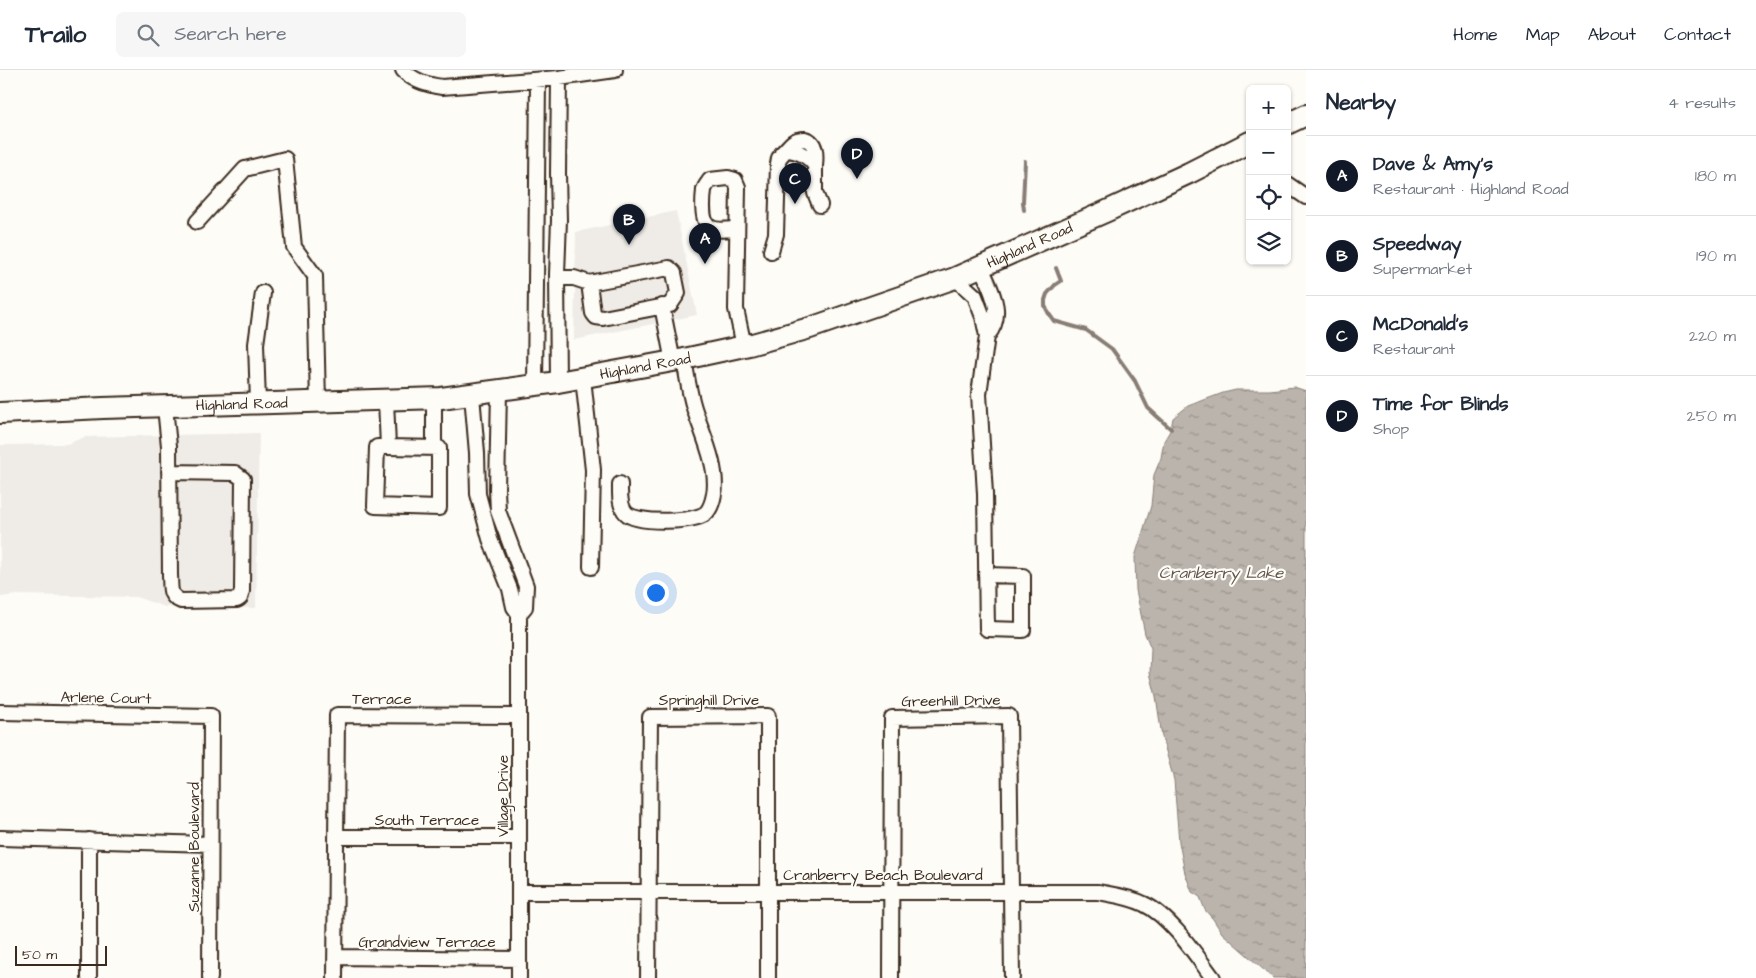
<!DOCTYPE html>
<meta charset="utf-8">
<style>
body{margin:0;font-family:"Architects Daughter",sans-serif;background:#f6f6f7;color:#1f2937}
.controls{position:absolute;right:15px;top:15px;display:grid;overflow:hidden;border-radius:8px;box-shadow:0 1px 4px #0004}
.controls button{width:45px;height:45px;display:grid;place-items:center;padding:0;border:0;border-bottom:1px solid #e0e1e3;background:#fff;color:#1f2937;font:25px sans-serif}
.scale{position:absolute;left:15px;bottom:12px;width:92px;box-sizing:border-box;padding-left:5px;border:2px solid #3b2a1e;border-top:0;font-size:14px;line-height:18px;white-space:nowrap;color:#3b2a1e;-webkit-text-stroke:4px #fdfcf7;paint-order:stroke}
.you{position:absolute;left:655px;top:522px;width:18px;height:18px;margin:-12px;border:4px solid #fff;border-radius:50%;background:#1a73e8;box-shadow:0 0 0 8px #1a73e833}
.badge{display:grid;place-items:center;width:32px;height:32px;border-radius:50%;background:#111827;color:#fff;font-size:16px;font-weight:700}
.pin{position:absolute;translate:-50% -41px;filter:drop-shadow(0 1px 2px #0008)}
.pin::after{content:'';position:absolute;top:26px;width:18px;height:15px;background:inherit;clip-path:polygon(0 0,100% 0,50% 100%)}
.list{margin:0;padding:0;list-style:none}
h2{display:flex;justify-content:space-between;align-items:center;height:65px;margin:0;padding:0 20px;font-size:21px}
h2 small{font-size:16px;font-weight:400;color:#747a83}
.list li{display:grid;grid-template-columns:32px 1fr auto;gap:15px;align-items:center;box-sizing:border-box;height:80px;padding:0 20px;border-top:1px solid #e0e1e3}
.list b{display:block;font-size:19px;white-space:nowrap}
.list p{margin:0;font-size:16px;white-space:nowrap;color:#747a83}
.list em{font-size:16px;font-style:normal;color:#747a83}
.icon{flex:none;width:28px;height:28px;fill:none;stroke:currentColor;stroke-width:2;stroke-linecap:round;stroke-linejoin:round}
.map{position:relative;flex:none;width:1306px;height:908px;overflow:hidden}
header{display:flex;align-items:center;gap:30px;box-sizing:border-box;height:70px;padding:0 25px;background:#fff;border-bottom:1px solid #e0e1e3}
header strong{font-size:24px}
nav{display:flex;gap:28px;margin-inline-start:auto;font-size:18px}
.search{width:350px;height:45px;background:#f6f6f7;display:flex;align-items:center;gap:12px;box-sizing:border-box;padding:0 18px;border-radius:8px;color:#747a83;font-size:19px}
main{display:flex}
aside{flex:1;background:#fff}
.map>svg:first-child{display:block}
</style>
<header>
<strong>Trailo</strong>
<div class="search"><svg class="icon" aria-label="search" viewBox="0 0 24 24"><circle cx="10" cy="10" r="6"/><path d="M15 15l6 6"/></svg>Search here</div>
<nav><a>Home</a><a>Map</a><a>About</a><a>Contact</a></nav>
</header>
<main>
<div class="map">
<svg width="1306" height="908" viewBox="0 0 1306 908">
<defs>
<pattern id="water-ripples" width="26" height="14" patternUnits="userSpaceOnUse" patternTransform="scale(1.25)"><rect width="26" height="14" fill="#bbb4ad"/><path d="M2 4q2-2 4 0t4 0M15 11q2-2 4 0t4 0" fill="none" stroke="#99938c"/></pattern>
</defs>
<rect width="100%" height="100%" fill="#fdfcf7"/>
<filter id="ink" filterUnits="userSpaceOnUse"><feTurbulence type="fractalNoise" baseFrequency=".02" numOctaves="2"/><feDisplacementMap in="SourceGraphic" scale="10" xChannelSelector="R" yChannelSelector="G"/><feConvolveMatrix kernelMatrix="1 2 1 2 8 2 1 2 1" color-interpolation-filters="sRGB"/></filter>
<g filter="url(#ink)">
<!-- built -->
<path fill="#efece7" d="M676,141L697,245L574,270L576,162Z
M259,363L256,538L165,537L136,527L17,525L0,527V375L67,374L85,367Z"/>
<!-- water -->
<path fill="url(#water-ripples)" stroke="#887d74" d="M1294,317L1306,321V908H1273L1222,863L1213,849L1205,840L1200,827L1192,822L1185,803L1179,772L1174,710L1162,667L1156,626L1150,603L1151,578L1145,564L1136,520L1135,487L1151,436L1154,405L1161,388L1164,371L1171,359L1173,348L1188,336L1223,323L1236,320H1270Z"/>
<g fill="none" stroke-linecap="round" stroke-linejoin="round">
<!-- stream -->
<path stroke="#887d74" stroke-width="4" d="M1024,140L1023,132L1025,91
M1056,198L1061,211L1055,215L1047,224L1045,230V236L1049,244L1054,251L1086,260L1112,279L1135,311L1148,338L1171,359"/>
<!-- minor casing -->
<g stroke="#3b2a1e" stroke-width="18">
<path id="minor" d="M403,0C413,11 427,15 442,17L559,8L615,0
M782,83C786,80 789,75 793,72C797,69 801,69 805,69C817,72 816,86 815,96
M1287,114L1306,127
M197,152L245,99L285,89L294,177L315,206L318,333
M737,159C729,159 715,162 709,156C701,150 703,129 704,120C705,116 708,113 710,110L728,108L735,110L738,117L736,239L744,276
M771,181L776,164L778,94L779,88L786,80C797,80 810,87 815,96V123L820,135
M981,197C991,220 1006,244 987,266
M557,208H574L589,213L669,198L674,203L678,223L670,235L603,248L596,247L593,243L589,213
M955,208L975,226L983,247L987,266L979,324L985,424L987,559L1023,560V506L986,505
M662,236L673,292
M583,308L593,400L591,497
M558,312L557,204L559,150L558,103L559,8
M535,316L538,10
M499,321L497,420L498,441L526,516L525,537L519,544
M472,325L477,383L478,424L490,469L510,519L514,537L519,544V908
M434,328V378
M386,330L388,377L439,378V438L375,436L377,377H388
M258,333L256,274L263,223
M165,337L169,376L170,505C171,518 168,526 181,531L237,530L240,528L242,521L243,409L235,403L169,402
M620,414C620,423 619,436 626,443C636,454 697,453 707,442C711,437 713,430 714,424C719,398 702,363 694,338C689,322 687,306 684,289
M0,642L211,646L210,908
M336,767H519
M0,768L210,774
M519,822H1098C1114,825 1130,827 1144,834C1170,846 1196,885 1213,908
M335,887L519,889
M89,908V770
M335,908L337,645L519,646
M648,908L650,647L768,646V908
M891,908L892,648L1009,646L1012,908"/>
</g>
<!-- highway casing -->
<g stroke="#3b2a1e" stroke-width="24">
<g id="highway">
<path d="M1287,54L1306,45"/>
<path id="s1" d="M0,343L103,338L441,328L558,312L684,289L749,275L810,258L955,208L1107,141L1189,103L1250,72"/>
</g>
</g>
<!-- minor -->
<use href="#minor" stroke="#fdfcf7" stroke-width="14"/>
<!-- highway -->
<use href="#highway" stroke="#fdfcf7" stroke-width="20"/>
</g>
</g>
<g text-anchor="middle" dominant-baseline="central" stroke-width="4.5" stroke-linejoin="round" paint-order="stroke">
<!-- street labels -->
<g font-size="15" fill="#3b2a1e" stroke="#fdfcf7">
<text stroke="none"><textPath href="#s1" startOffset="1052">Highland Road</textPath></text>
<text stroke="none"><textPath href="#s1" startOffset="648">Highland Road</textPath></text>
<text stroke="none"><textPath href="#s1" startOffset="242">Highland Road</textPath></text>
<text transform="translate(106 628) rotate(1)">Arlene Court</text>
<text x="382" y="629">Terrace</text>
<text x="709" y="630">Springhill Drive</text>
<text transform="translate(951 631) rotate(-1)">Greenhill Drive</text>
<text transform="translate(503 726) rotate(-90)">Village Drive</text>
<text x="427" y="750">South Terrace</text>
<text transform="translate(194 777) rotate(-90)">Suzanne Boulevard</text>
<text x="883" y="805">Cranberry Beach Boulevard</text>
<text x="427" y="872">Grandview Terrace</text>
</g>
<!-- water labels -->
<g font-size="16" font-style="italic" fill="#615349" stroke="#fdfcf7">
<text x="1221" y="503">Cranberry Lake</text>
</g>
</g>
</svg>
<div class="controls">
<button>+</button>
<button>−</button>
<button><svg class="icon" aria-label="locate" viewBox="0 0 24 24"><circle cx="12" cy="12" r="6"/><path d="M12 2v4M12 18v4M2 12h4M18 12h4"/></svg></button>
<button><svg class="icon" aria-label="layers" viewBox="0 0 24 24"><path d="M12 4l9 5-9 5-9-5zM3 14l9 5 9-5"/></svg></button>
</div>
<div class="scale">50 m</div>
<div class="you"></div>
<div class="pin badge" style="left:705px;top:194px">A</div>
<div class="pin badge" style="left:629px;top:175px">B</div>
<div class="pin badge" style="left:795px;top:134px">C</div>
<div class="pin badge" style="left:857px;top:109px">D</div>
</div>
<aside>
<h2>Nearby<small>4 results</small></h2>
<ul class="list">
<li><span class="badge">A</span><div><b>Dave &amp; Amy's</b><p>Restaurant · Highland Road</p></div><em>180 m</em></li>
<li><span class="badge">B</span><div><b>Speedway</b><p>Supermarket</p></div><em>190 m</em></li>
<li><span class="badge">C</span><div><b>McDonald's</b><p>Restaurant</p></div><em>220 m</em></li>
<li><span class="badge">D</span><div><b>Time for Blinds</b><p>Shop</p></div><em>250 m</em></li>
</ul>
</aside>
</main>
